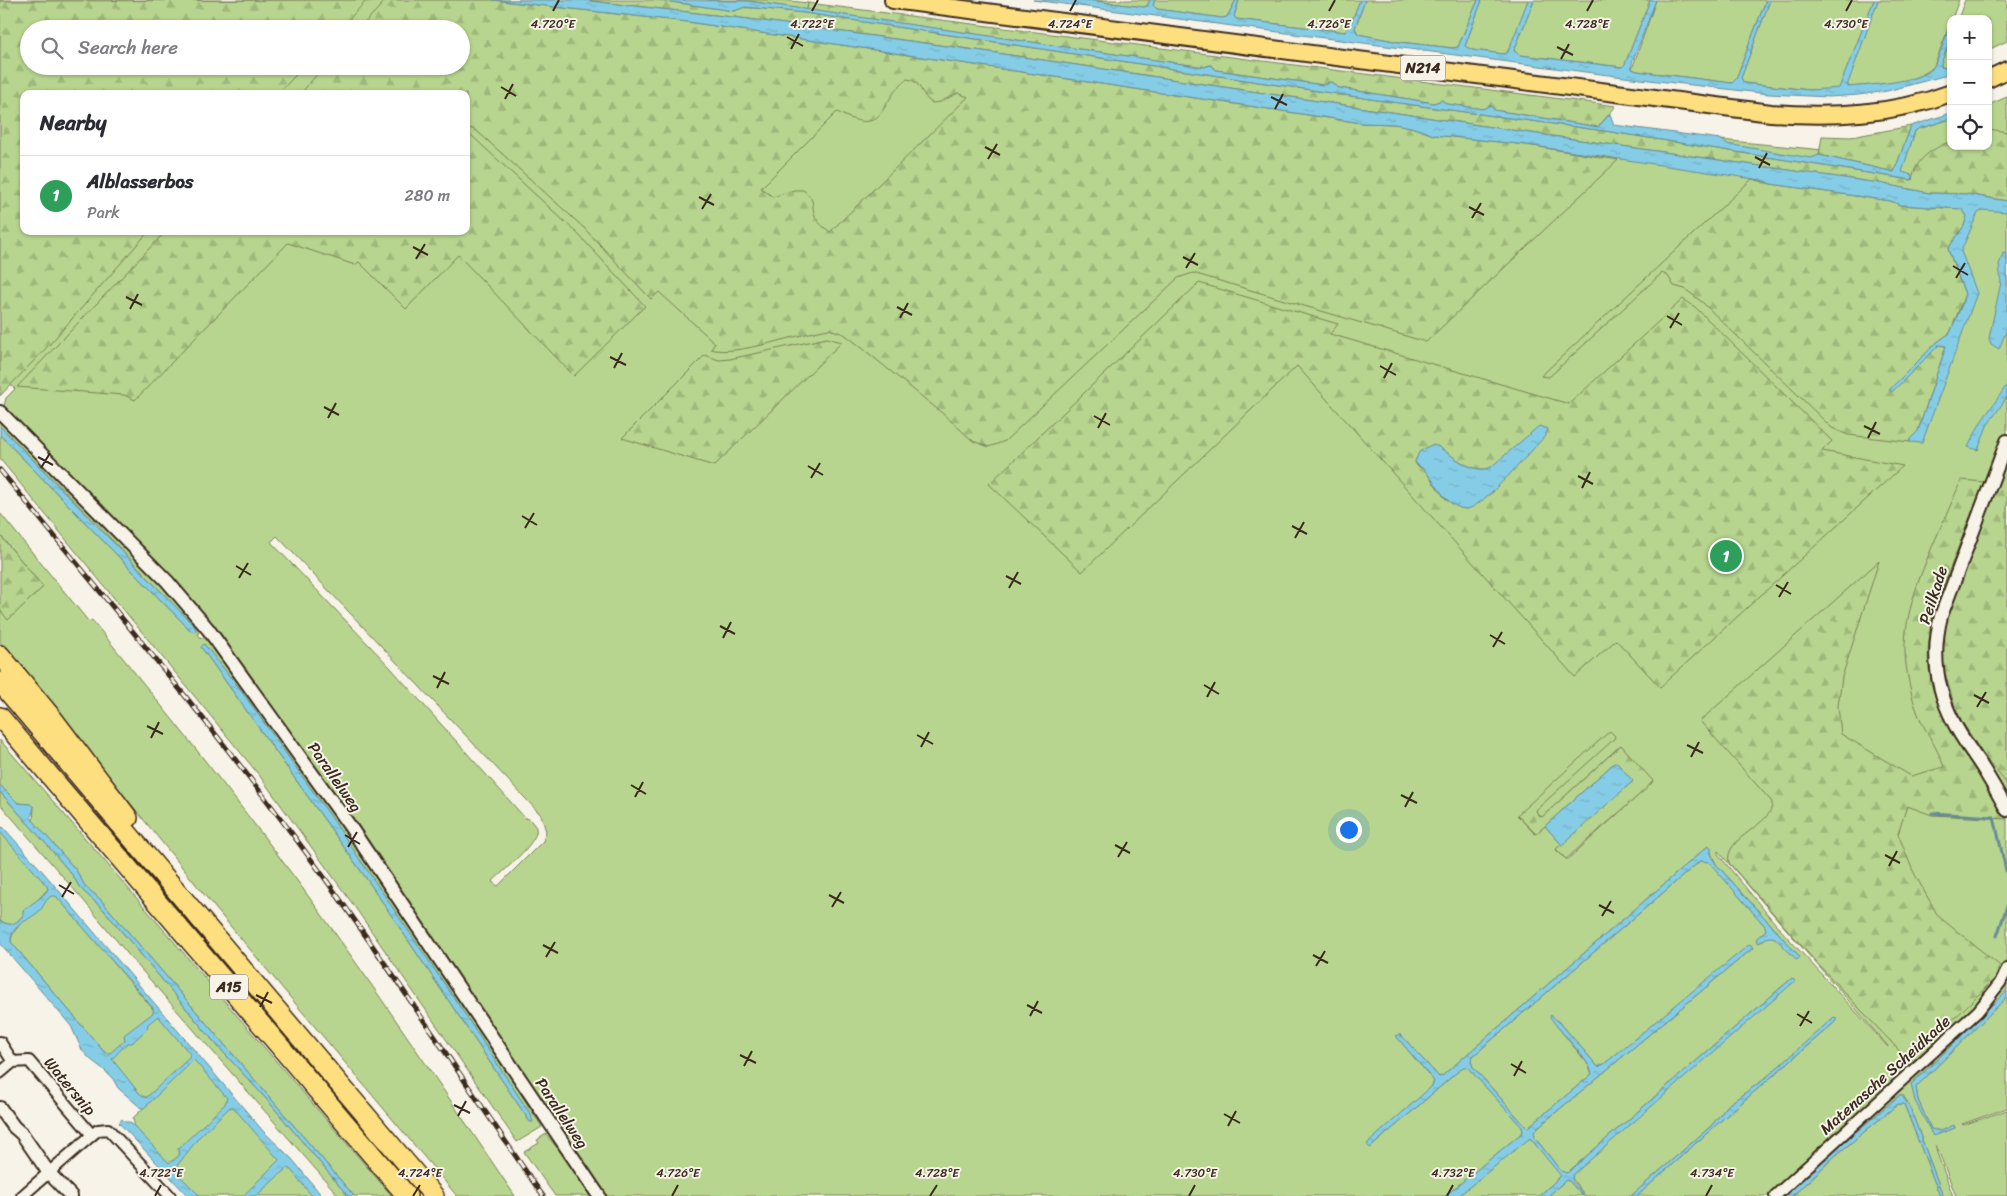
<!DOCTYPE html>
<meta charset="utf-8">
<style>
body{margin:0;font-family:Sriracha,sans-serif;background:#f2f2f3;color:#2b2b33}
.controls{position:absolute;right:15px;top:15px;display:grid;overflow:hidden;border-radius:10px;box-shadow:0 1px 4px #0004}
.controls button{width:45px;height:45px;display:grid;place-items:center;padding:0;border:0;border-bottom:1px solid #e1e1e2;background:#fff;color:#2b2b33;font:25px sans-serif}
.you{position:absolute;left:1348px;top:829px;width:18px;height:18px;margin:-12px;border:4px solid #fff;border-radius:50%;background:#1a73e8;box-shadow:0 0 0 8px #1a73e833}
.badge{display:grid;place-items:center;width:32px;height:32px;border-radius:50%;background:#0b8043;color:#fff;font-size:16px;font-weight:700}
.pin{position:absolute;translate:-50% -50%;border:2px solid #fff;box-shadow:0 1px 5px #0006}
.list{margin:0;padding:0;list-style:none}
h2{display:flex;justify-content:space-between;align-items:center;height:65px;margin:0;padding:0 20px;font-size:21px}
h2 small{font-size:16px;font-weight:400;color:#7c7c81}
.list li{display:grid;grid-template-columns:32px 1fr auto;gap:15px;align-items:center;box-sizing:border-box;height:80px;padding:0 20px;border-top:1px solid #e1e1e2}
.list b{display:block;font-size:19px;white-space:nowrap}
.list p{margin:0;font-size:16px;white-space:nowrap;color:#7c7c81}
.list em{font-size:16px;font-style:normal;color:#7c7c81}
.icon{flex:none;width:28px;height:28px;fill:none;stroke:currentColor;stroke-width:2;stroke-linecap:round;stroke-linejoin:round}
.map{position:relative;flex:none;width:2007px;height:1196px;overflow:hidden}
.search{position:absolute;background:#fff;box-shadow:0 1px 4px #0004;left:20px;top:20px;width:450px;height:55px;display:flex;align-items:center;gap:12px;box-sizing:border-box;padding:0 18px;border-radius:28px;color:#7c7c81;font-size:19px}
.panel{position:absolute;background:#fff;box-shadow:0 1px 4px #0004;left:20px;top:90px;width:450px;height:145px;border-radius:10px}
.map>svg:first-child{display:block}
</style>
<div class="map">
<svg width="2007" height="1196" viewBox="0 0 2007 1196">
<defs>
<pattern id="forest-firs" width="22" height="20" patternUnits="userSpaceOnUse" patternTransform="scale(1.25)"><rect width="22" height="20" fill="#b7d58e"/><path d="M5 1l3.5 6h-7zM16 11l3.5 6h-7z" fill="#9eb77a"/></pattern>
<pattern id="water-ripples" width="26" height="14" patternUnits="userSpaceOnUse" patternTransform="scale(1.25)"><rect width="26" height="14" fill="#85cde6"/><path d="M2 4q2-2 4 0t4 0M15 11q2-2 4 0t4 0" fill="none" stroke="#74b0c5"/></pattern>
</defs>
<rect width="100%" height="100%" fill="#f7f3e8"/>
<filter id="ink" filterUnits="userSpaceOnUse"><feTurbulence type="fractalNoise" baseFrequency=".02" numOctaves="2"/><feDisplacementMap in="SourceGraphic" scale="10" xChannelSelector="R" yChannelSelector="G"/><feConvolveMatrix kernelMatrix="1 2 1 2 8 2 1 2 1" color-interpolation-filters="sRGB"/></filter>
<g filter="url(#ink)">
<!-- green -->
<path fill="#b7d58e" stroke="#798056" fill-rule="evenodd" d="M0,0H592L1607,129L1885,156L1910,147L1915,131L1918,129L1951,119V146H1988V105L2007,97V962L2004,969L2000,966L1975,1006L1906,1067L1907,1069L1768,1196H1637L1725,1117L1835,1022L1836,1019L1834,1018L1762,1081L1729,1104L1711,1126L1631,1196H1585L1571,1177L1581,1167L1794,981L1792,978L1567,1173L1561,1171L1535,1138L1533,1132L1537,1128L1753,948L1604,1064L1598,1067L1561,1024L1556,1025L1587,1063L1592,1074L1527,1128L1473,1067L1471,1061L1473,1056L1700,861H1709L1765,926L1766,930L1756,939L1759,943C1765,939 1768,934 1775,938L1797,960L1800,957L1716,864L1708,846L1442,1076L1439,1077L1401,1035L1397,1037L1434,1081L1432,1086L1370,1148L1463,1067L1467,1066L1522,1127L1523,1132L1445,1196H605L386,870L258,689L4,406L6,398L15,389L0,372ZM29,29H461V66H29ZM24,94H466V231H24ZM277,536L541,815L546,831L543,841L498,886L492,882C501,873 541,840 536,828C535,825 531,821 529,819L525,818L389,666L271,542ZM1621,745L1652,783L1568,859H1566L1556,850L1562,845L1545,826L1535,834L1517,815L1536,810V813L1542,817ZM1718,851L1888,1046V1047L1779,928L1718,854Z
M708,0H783L808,3L807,10L748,1Z
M1086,0H1150L1147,6L1144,7Z
M1155,0H1236L1227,17L1222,18L1156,9L1153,5Z
M1239,0H1360L1350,26L1345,32L1235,19L1234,16Z
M1365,0H1478L1458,47L1453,48L1399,42L1358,34L1355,28Z
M1482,0H1528C1524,13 1515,47 1504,54L1472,50L1465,46Z
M1534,0H1650L1625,65L1622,67L1520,55L1514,51Z
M1656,0H1766L1736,79L1732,83L1637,71L1632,69Z
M1770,0H1874L1839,89L1810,90L1744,83L1741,78Z
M1878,0H1959L1934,66C1918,84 1872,85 1849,87L1847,83Z
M1965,0H2007V41L1988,50V19H1958Z
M1951,39V66L1945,68L1941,67V63Z
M0,419L169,590L200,629L198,634L201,638L208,637L347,830L506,1067V1071L542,1127L517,1142L352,903L259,775L0,459V435L188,628L191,631L195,627L93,520L0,426ZM204,644L240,689L329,814L454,998L531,1115L530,1122L371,885L201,647Z
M0,513L89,622L92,620C162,706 232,793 298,882C373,984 444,1091 515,1196H457L211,903L0,642V610L8,619L43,587L0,535Z
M0,740C132,891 261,1045 392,1196H354L100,899L85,886L76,870L33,821L34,809L30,804L18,803L0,785Z
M0,792L48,846L73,876L80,888L103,909L215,1043L269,1102L348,1196H339L131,958L84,901L0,804Z
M0,824L2,831L47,886L48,889L15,924L10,925L0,921Z
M52,895H56L193,1056L148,1097H143L139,1093L11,942C10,928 41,904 52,895Z
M2007,978V990L1938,1059L1911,1084L1933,1136L1955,1128L1954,1126L1941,1131L1931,1129L1918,1100L1916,1087L2007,997V1108L1962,1124L1963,1125L2007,1110V1196H1956L1936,1145V1150L1953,1196H1943L1910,1108L1903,1095L1898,1096L1784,1196H1780Z
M194,1059L315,1196H198L135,1128L133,1118Z
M1898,1104H1904L1940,1196H1793L1835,1156Z
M546,1134L558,1149L564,1154L594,1196H555L524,1152L539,1143L537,1140Z
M1528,1138H1530L1561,1173V1176L1539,1196H1458Z
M1566,1180L1569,1181L1583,1196H1548Z"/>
<!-- forest -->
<path fill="url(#forest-firs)" stroke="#798056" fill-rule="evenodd" d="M380,0L365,2L340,29H29V66H304L278,94H24V231H149L50,344L0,396L1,391L0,388V1Z
M386,0H493L688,22L1362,123L1395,124L1411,127L1434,135L1527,145L1618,160L1426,342L1193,273L1178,278L1005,441L989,447L973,441L942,413L856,343L844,334L829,329C801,333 735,357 711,349L715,343L659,292L651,299L583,227L478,132L466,126V94L302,92L324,66H461V29H359ZM907,79C922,80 920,96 932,103L940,102L958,93L968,97L830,232C825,228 819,224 816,218C810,205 817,200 803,190H794L773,197L761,188L837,112C888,139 877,102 907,79Z
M582,0H658L734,11L745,7L805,13L1377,100L1605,131L1912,180C1915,159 1932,149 1951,141V146H1988V129L2007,132V201L1966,194L1929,193L1878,183L1538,134L983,51L741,18Z
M808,3L1616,106L1598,127L1493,110L1490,105L1483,109L1447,104L1442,100L1434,103L1339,88L1331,82L1323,85L1216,70L1210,65L1204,67L807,10Z
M1911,126L1894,172L1819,155L1822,136L1851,137Z
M466,133L472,136L577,233L645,306L574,376L458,255L406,309L359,262L355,265L288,243L135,400L124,395L17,387L166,231H466Z
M1752,179L1771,184L1891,201L1900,205L1962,209L1967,216L1964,226L1948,249L1965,294L1952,328L1950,333L1936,343L1926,355L1890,389L1889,390L1939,345L1946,346L1918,431L1910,439V442L1848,435L1832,428L1702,302L1685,289L1674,286L1668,276L1662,273L1549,377L1541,376Z
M1199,283L1338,324L1330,334L1569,404L1683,299L1695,307L1832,441L1822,451L1903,466L1660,687L1616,640L1575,677L1297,366L1082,572L989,484ZM1437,446C1452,455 1474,476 1491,467L1501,481L1493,492L1466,509L1451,503L1444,497L1424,469L1417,466L1415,462L1417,457Z
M827,338L842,342L714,466L622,438L705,355L719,360L730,359Z
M2007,460V784L1983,754L1962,722L1953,701L1942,662L1946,618Z
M1961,480L1984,482C1973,509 1963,535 1953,561C1930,619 1914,662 1947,722C1965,755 1989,785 2007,819L1932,815L1907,806L1898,834L1913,871L1938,916L2004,969L1960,1013L1908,1060L1815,961L1729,863C1723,836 1774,826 1772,802L1700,721L1879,561L1842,677L1838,706L1841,734L1911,776L1944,767C1937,745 1922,728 1915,706C1909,686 1904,662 1905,642C1908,588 1942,529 1961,480Z
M0,535L43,587L8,620L0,610Z
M1610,731L1615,736L1614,739L1536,810L1538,815L1542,817L1621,745L1653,781L1646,789L1566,859L1556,849L1633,781L1614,763L1536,834L1517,815Z"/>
<!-- water -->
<path fill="url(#water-ripples)" stroke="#678c96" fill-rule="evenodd" d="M493,0H582L741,18L983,51L1538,134L1879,183L1929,193L1966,194L2007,201V212L1983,210L1978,213L1961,251L1977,293L1922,443L1910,442V439L1918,431L1946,346L1939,345L1892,392L1889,390L1936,343L1950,333L1961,307L1965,294L1948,249L1964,226L1967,216L1962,209L1900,205L1891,201L1771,184L1761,180L1527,145L1434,135L1411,127L1395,124L1362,123L688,22Z
M658,0L748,1L1204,67L1211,65L1216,70L1323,85L1331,82L1339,88L1434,103L1442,100L1447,104L1483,109L1490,105L1494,110L1598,127L1610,114L1614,125L1720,139L1727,144L1811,158L1819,155L1894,172L1911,126L1951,113V119L1918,129L1915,131L1902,172L1912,175V180L1605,131L1377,100L805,13L745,7L734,11Z
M1033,0H1086L1144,7L1147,6L1150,0H1155L1153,5L1157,9L1222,18L1227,17L1236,0H1239L1234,16L1236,19L1345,32L1350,26L1360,0H1365L1355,28L1358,34L1399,42L1453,48L1458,47L1478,0H1482L1465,46L1472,50L1504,54L1508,52L1528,0H1534L1514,51L1520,55L1622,67L1625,64L1650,0H1656L1632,63V69L1637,71L1732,83L1736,79L1766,0H1770L1741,78L1744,83L1810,90L1839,88L1874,0H1878L1847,86L1849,87C1867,85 1921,82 1932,69C1940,58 1946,35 1951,21V39L1941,63V67L1945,68L1951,66V74L1887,91L1858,95L1829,97L1769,94L1624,77Z
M2003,253L2007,254V329L1999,349L1991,344L1989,338L2001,282L1999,265Z
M2007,385V397L1987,426L1978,450L1968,447L1981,422Z
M0,426L180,611L195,627L196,631L193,632L188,628L0,435Z
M1539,426L1548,429L1545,436C1532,450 1482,508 1467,509C1451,509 1441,492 1433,481C1430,477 1427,472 1423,469C1420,466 1418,466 1415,462L1419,452L1431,445L1437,446C1452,455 1474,476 1491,467Z
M204,644L240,689L329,814L454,998L531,1115L533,1122H530L371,885L201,647Z
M1614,763H1617L1633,781L1562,845L1545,826Z
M0,785L18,803L30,804L34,807L31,818L76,870L85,886L100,899L112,913L354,1196H348L269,1102L215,1043L103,909L80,888L73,876L48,846L0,792Z
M3,827L43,872L263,1131L292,1159L322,1196H312L291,1170L287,1168L256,1196H243L279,1160L233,1107L229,1108L200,1136L176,1167V1172L200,1196H188L119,1123L122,1119L125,1122H130L169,1163L179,1156L178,1149L225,1104L227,1098L194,1060L144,1108H141L118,1088L113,1079L103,1069L90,1059L82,1050L71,1026L0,943V921C11,927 15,924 23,916V911C31,903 43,898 48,889L47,886L0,832V829ZM51,896H56L153,1008V1013L124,1035L125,1040L110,1053H105L11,942C10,923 32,921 42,908C45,903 46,900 51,896ZM158,1016L190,1054L189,1058L146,1098L139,1093L112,1059L127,1043H132L147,1029L148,1024Z
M1708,846L1711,848V856L1716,864L1800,957L1797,960L1775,938C1768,935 1764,939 1759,943L1756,939L1766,930L1765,926L1709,862L1700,861L1473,1056L1471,1061L1473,1067L1527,1128L1592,1074C1590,1060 1559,1031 1550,1017L1551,1015L1561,1024L1598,1067L1604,1064L1750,944L1753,948L1537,1128L1534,1132L1535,1138L1561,1171L1567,1173L1792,978L1795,981L1573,1175L1572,1181L1585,1196H1583L1569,1181L1566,1180L1548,1196H1539L1561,1176L1530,1138L1458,1196H1445L1523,1132L1522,1127L1467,1067H1463L1370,1148L1367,1144L1432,1086L1434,1081L1396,1036L1398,1035H1401L1439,1077L1442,1076Z
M2007,990V997L1916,1087L1918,1100L1931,1129L1941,1131L1954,1125L1955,1128L1933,1136L1915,1101L1911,1084L1938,1059Z
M1834,1017L1837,1018L1835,1022L1725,1117L1637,1196H1631L1711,1126L1729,1104L1762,1081Z
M1901,1094L1910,1108L1943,1196H1940L1904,1104H1898L1835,1156L1792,1196H1784L1843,1143Z"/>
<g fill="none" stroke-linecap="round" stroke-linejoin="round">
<!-- stream -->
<path stroke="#678c96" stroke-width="3" d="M1932,813L1994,817L2007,875
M1997,936L2007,906"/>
<!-- minor casing -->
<g stroke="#3b2a1e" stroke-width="14">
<path id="minor" d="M0,1042L13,1062
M0,1073L13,1062L29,1061L92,1135L22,1196
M92,1135L98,1130L108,1129L170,1196
M1775,1196L1978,1011L2000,983L2007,969"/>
</g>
<!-- tertiary casing -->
<g stroke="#3b2a1e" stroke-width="16">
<path id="tertiary" d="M0,412L167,581L208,629L349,825L599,1196
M2007,441L1941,616C1932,652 1936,688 1953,721C1961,738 1974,754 1984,770C1992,783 2000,797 2007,810
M0,1108L14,1127L22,1134L49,1173L71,1196"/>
</g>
<!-- primary casing -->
<g stroke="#3b2a1e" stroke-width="20">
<path id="primary" d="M893,0L1771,113C1832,117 1893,115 1951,93
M1988,79L2007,70"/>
</g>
<!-- motorway casing -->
<g stroke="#3b2a1e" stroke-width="22">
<path id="motorway" d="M0,655L53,719L128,818
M0,682L434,1196
M0,717L407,1196"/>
</g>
<!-- minor -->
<use href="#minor" stroke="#f7f3e8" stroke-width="10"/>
<!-- tertiary -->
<use href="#tertiary" stroke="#f7f3e8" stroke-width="12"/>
<!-- primary -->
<use href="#primary" stroke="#fedf80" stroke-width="16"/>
<!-- motorway -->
<use href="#motorway" stroke="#fedf80" stroke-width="19"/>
<!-- rail casing -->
<g stroke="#3b2a1e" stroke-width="5">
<path id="rail" d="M0,470C106,599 214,727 313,862C393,971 466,1085 543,1196"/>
</g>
<!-- rail -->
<use href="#rail" stroke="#f7f3e8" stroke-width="3" stroke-dasharray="9" stroke-linecap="butt"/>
</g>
</g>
<!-- ticks -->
<path fill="none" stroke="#3b2a1e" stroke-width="2" d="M553,11L559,0M812,11L818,0M1070,11L1076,0M1329,11L1335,0M1587,11L1593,0M1846,11L1852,0M787,37L803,46M1557,47L1573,55M791,49L799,34M1561,59L1569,44M501,87L516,96M1271,97L1287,105M505,99L513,84M1275,109L1283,94M985,147L1000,155M1755,157L1770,165M988,159L997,144M1759,168L1767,153M699,197L714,205M1469,207L1484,215M702,209L711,194M1472,218L1481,203M413,247L428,255M1183,257L1198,265M416,259L425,244M1953,266L1968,275M1186,268L1195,253M1956,278L1965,263M126,297L142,305M897,307L912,315M130,309L138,294M1667,316L1682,325M900,318L908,303M1670,328L1679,313M610,357L626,365M1380,366L1396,375M614,368L622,353M1384,378L1392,363M324,407L339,415M1094,416L1110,425M328,418L336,403M1864,426L1880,434M1098,428L1106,413M1868,438L1876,422M38,457L53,465M808,466L823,475M41,468L50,453M1578,476L1593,484M811,478L820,463M1582,488L1590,472M522,516L537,525M1292,526L1307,534M525,528L534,513M1295,538L1304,522M236,566L251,575M1006,576L1021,584M239,578L248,563M1776,585L1791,594M1009,588L1018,572M1779,597L1788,582M720,626L735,634M1490,635L1505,644M723,638L731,622M1493,647L1502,632M433,676L449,684M1204,685L1219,694M437,688L445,672M1974,695L1989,703M1207,697L1215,682M1977,707L1986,692M147,726L163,734M917,735L933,744M151,738L159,722M1687,745L1703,753M921,747L929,732M1691,757L1699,742M631,785L646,794M1401,795L1417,803M635,797L643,782M1405,807L1413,792M345,835L360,844M1115,845L1130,853M348,847L357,832M1885,855L1900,863M1118,857L1127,842M1889,866L1897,851M59,885L74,894M829,895L844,903M62,897L71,882M1599,905L1614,913M832,907L841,892M1602,916L1611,901M543,945L558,953M1313,955L1328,963M546,957L555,942M1316,966L1325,951M256,995L272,1003M1027,1005L1042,1013M260,1007L268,992M1797,1014L1812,1023M1030,1016L1038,1001M1800,1026L1809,1011M740,1055L756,1063M1511,1064L1526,1073M744,1066L752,1051M1514,1076L1522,1061M454,1105L470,1113M1224,1114L1240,1123M458,1116L466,1101M1228,1126L1236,1111M155,1196L161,1185M413,1196L420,1185M672,1196L678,1185M930,1196L937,1185M1189,1196L1195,1185M1447,1196L1453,1185M1706,1196L1712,1185"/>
<g text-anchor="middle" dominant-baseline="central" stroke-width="4" stroke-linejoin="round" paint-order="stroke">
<!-- shield labels -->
<g fill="#f7f3e8" stroke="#73665b" stroke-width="1">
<rect x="1400.5" y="55.5" width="45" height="25" rx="4"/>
<rect x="210" y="974.5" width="38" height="25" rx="4"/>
</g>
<g font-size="15" font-weight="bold" fill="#3b2a1e">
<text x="1423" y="68">N214</text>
<text x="229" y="987">A15</text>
</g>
<!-- street labels -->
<g font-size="16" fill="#3b2a1e" stroke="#f7f3e8">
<text transform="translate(1933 595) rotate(-72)">Peilkade</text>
<text transform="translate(335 777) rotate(55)">Parallelweg</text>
<text transform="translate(1885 1075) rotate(-42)">Matenasche Scheidkade</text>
<text transform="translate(70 1086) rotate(50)">Watersnip</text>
<text transform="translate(562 1113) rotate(56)">Parallelweg</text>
</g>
</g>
<g font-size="12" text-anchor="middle" fill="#3b2a1e" stroke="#f7f3e8" stroke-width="4" stroke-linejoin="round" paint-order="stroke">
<text x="553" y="28">4.720°E</text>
<text x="812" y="28">4.722°E</text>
<text x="1070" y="28">4.724°E</text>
<text x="1329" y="28">4.726°E</text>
<text x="1587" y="28">4.728°E</text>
<text x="1846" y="28">4.730°E</text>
<text x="161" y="1177">4.722°E</text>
<text x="420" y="1177">4.724°E</text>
<text x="678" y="1177">4.726°E</text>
<text x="937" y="1177">4.728°E</text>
<text x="1195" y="1177">4.730°E</text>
<text x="1453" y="1177">4.732°E</text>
<text x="1712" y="1177">4.734°E</text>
</g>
</svg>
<div class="controls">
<button>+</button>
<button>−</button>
<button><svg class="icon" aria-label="locate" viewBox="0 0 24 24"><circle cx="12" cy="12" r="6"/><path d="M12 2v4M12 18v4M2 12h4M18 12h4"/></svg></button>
</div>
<div class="you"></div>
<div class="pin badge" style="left:1726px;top:556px;background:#2e9e5b">1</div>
<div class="search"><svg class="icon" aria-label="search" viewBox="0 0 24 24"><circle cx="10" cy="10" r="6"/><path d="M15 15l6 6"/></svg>Search here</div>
<section class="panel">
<h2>Nearby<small></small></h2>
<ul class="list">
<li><span class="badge" style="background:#2e9e5b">1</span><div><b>Alblasserbos</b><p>Park</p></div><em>280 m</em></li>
</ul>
</section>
</div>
